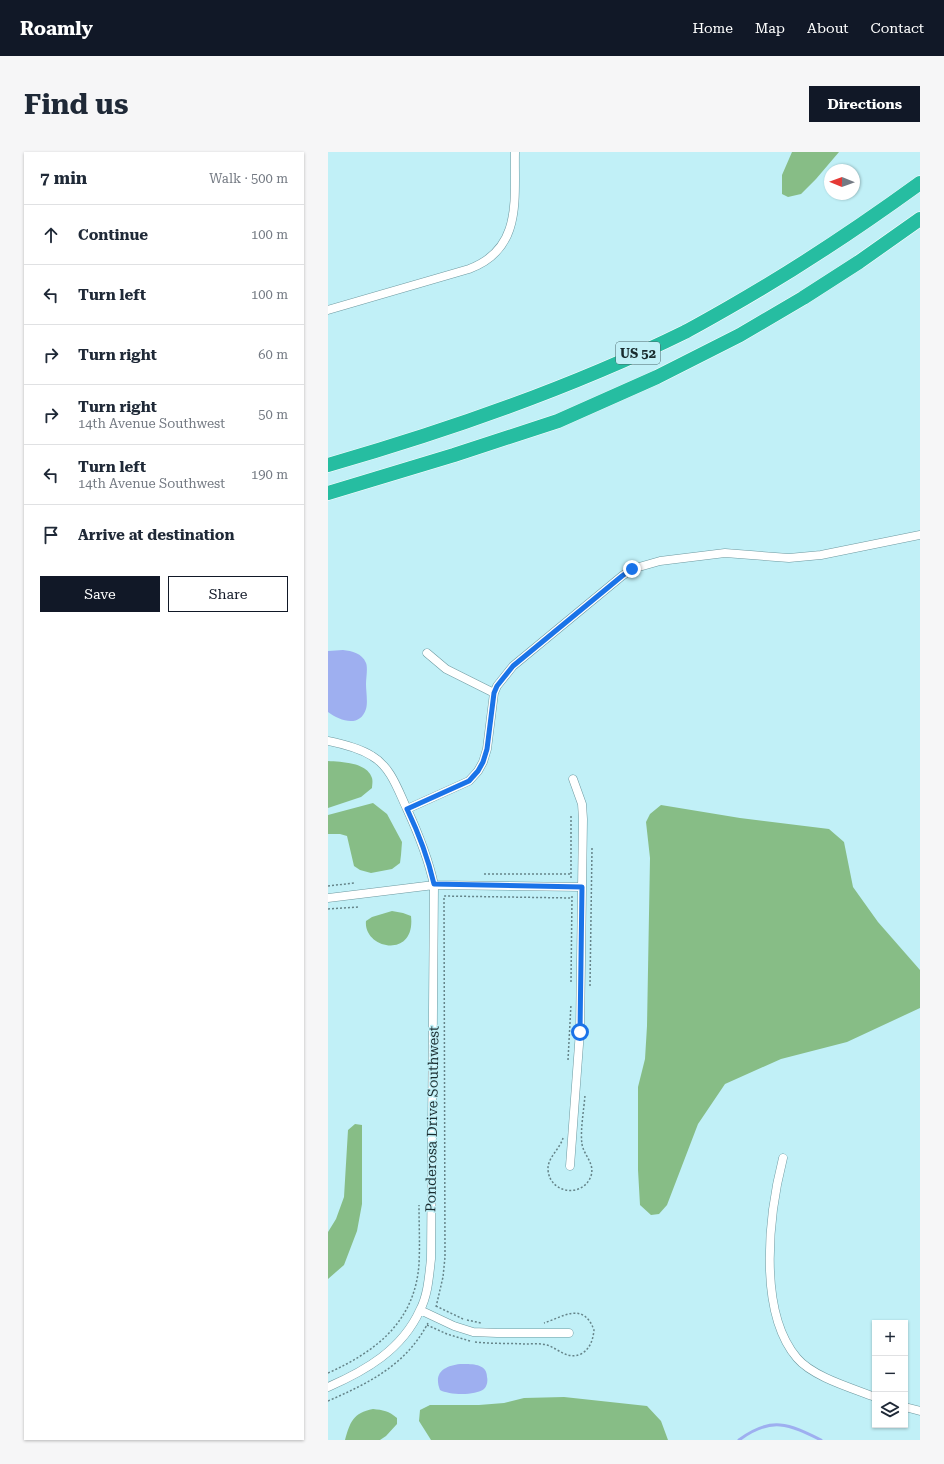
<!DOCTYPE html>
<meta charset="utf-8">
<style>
body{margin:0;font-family:"Roboto Serif",serif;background:#f6f6f7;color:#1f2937}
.controls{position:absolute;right:12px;bottom:12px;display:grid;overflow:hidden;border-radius:0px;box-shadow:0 1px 3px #0004}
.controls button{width:36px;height:36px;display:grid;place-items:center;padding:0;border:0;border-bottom:1px solid #e0e1e3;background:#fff;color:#1f2937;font:20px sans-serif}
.compass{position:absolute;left:496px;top:12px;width:36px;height:36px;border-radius:50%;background:#fff;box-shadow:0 1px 3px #0004;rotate:271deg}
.stop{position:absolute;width:12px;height:12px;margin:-9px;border:3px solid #1a73e8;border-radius:50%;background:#fff}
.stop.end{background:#1a73e8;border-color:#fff;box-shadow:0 1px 4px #0008}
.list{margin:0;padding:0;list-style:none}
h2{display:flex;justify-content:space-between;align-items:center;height:52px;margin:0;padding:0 16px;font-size:17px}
h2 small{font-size:13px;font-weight:400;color:#747a83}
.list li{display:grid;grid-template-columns:26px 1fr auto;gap:12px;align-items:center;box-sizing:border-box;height:60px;padding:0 16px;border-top:1px solid #e0e1e3}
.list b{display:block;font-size:15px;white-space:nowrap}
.list p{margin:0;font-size:13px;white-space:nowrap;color:#747a83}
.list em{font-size:13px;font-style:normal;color:#747a83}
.actions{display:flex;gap:8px;padding:12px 16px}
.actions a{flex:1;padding:9px 0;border:1px solid #111827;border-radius:0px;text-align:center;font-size:14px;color:#111827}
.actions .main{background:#111827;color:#fff}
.icon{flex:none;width:22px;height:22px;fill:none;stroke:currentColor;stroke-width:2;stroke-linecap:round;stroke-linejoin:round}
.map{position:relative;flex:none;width:592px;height:1288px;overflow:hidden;border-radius:0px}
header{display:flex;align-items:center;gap:24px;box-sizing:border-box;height:56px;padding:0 20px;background:#111827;color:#fff}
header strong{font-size:19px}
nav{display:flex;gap:22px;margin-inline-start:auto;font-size:14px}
.intro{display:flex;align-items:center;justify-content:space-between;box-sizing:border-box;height:96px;padding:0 24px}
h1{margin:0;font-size:28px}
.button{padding:10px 18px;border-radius:0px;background:#111827;color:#fff;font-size:14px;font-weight:700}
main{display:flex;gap:24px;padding:0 24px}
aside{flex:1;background:#fff;border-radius:0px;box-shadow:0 1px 3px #0004}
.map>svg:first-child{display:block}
</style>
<header>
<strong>Roamly</strong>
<nav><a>Home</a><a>Map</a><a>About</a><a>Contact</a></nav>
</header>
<div class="intro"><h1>Find us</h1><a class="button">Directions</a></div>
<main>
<aside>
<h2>7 min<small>Walk · 500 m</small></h2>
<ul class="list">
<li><svg class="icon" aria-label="ahead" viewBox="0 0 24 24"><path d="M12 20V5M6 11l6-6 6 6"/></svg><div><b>Continue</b></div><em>100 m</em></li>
<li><svg class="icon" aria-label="left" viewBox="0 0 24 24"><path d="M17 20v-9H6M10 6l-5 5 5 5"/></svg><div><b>Turn left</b></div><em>100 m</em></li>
<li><svg class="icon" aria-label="right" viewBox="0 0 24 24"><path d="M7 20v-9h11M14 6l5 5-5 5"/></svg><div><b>Turn right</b></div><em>60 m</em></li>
<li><svg class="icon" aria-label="right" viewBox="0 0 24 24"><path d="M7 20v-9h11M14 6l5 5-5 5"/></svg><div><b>Turn right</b><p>14th Avenue Southwest</p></div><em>50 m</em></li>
<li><svg class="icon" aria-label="left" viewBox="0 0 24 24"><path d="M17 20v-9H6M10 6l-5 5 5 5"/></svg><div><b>Turn left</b><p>14th Avenue Southwest</p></div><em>190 m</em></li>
<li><svg class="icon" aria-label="arrive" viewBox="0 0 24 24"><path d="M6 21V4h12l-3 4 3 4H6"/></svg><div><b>Arrive at destination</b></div></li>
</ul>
<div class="actions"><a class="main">Save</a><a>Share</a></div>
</aside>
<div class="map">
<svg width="592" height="1288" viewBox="0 0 592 1288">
<rect width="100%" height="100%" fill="#c1f0f7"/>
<!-- forest -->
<path fill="#87bd86" d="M464,0H511L488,27L473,42L460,45L454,42V23Z
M0,609C13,610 39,610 44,626C45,629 44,634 44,636L33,645L0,656Z
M45,651L59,662L74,690L73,703L72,711L64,717L43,721L32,718L26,714L19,684L12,682H0V663Z
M333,653L412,666L501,677L516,690L525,735L550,770L592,818V856L519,890L453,907L397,932L370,972L339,1053L331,1062L323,1063L312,1053L310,1018V935L317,907L319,874L322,706L318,670L322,662Z
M64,759L75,761L83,764C88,808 35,797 38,769L44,765Z
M27,972L34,973V1052L29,1079L16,1113L0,1127V1080L8,1067L16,1045L20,978Z
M236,1245L319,1254L333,1269L340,1288H103L91,1269L92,1258L102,1253H151L176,1251L196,1246Z
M45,1257C55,1258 61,1259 69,1266V1272L58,1284L52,1288H17C22,1270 25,1261 45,1257Z"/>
<!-- water -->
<path fill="#9eaff0" d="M15,498C24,499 34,501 38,511C40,516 38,526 38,532C38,539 40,550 38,557C32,576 12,569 0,560V499Z
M132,1212C143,1212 159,1211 159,1225C160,1229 159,1234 156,1237C147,1244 121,1243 112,1238C105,1220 117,1214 132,1212Z"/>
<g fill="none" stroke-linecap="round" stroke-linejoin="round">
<!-- stream -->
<path stroke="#9eaff0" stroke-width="3" d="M411,1288C443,1264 461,1272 493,1288"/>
<!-- minor casing -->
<g stroke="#6d99a0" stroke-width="9">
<path id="minor" d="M0,158L141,117C195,97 186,47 187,0
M99,501L118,517L166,541
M0,589C15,592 31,596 44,604C63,615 70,638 79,657C91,683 100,705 106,733L103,1107C101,1124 100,1143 92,1158C74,1198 37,1219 0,1235
M79,657L141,629L150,619L155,610L159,597L166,541L169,534L185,514L294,424L304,417L332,409L397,401L461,406L493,403L592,383
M0,746L106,733L254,735
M455,1006C441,1061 429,1159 469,1206C485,1225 524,1236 547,1245
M242,1014L252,879L255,667L254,652L245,627
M92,1158L126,1174L145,1180L169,1181H241
M577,1255L592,1259"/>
</g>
<!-- motorway casing -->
<g stroke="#fff" stroke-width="15">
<path id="motorway" d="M0,313C122,278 243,236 357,180C372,172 386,164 400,156C467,118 530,76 592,31
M0,341L126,303L230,269L329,225L412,183L475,146L531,110L592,67"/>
</g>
<!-- path -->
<path stroke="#658489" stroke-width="1.5" stroke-dasharray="2 2" stroke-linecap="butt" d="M156,722H242
M243,726V664
M0,734L26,731
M0,757L31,755
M243,830L244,744
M262,834L264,696
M240,908L243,852
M235,986C232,997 219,1006 220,1018C222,1042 255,1046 263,1024C267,1011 256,1004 254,992C252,979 256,957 257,943
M108,1154L135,1167
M108,1155L115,1125L117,1105L116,744L243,746
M139,1168L153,1171
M99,1173L119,1182L142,1189
M147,1190C164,1192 181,1191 197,1192C204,1192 212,1191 219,1193C231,1197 239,1208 253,1202C262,1197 265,1188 266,1178C255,1149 235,1165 216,1171
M0,1221C49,1199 87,1169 91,1112C92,1092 91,1073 91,1053
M0,1249C41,1231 78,1213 100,1171"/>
<!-- minor -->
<use href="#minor" stroke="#fff" stroke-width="8"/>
<!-- motorway -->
<use href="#motorway" stroke="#26bda1" stroke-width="14"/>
</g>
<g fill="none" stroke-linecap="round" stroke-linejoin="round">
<!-- route -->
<path stroke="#1a73e8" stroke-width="5" d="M252,880L254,735L106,732C100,706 91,682 79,657L141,629L150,619L155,610L159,597L166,541L169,534L185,514L294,424L304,417"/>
</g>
<g text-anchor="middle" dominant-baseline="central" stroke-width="3" stroke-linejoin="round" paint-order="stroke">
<!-- shield labels -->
<rect fill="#c1f0f7" stroke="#4b666a" stroke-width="1" x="288" y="190" width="44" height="22" rx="3"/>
<g font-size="13" font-weight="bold" fill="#192b2e">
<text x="310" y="201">US 52</text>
</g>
<!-- street labels -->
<g font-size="14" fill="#192b2e" stroke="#c1f0f7">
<text transform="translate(104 967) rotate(-89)">Ponderosa Drive Southwest</text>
</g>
</g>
</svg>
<div class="controls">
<button>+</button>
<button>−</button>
<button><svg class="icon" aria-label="layers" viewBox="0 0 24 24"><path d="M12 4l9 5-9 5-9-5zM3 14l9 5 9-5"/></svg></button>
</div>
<svg class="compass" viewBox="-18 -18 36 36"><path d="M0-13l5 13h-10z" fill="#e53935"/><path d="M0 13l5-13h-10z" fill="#747a83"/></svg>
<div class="stop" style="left:252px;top:880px"></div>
<div class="stop end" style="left:304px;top:417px"></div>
</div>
</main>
